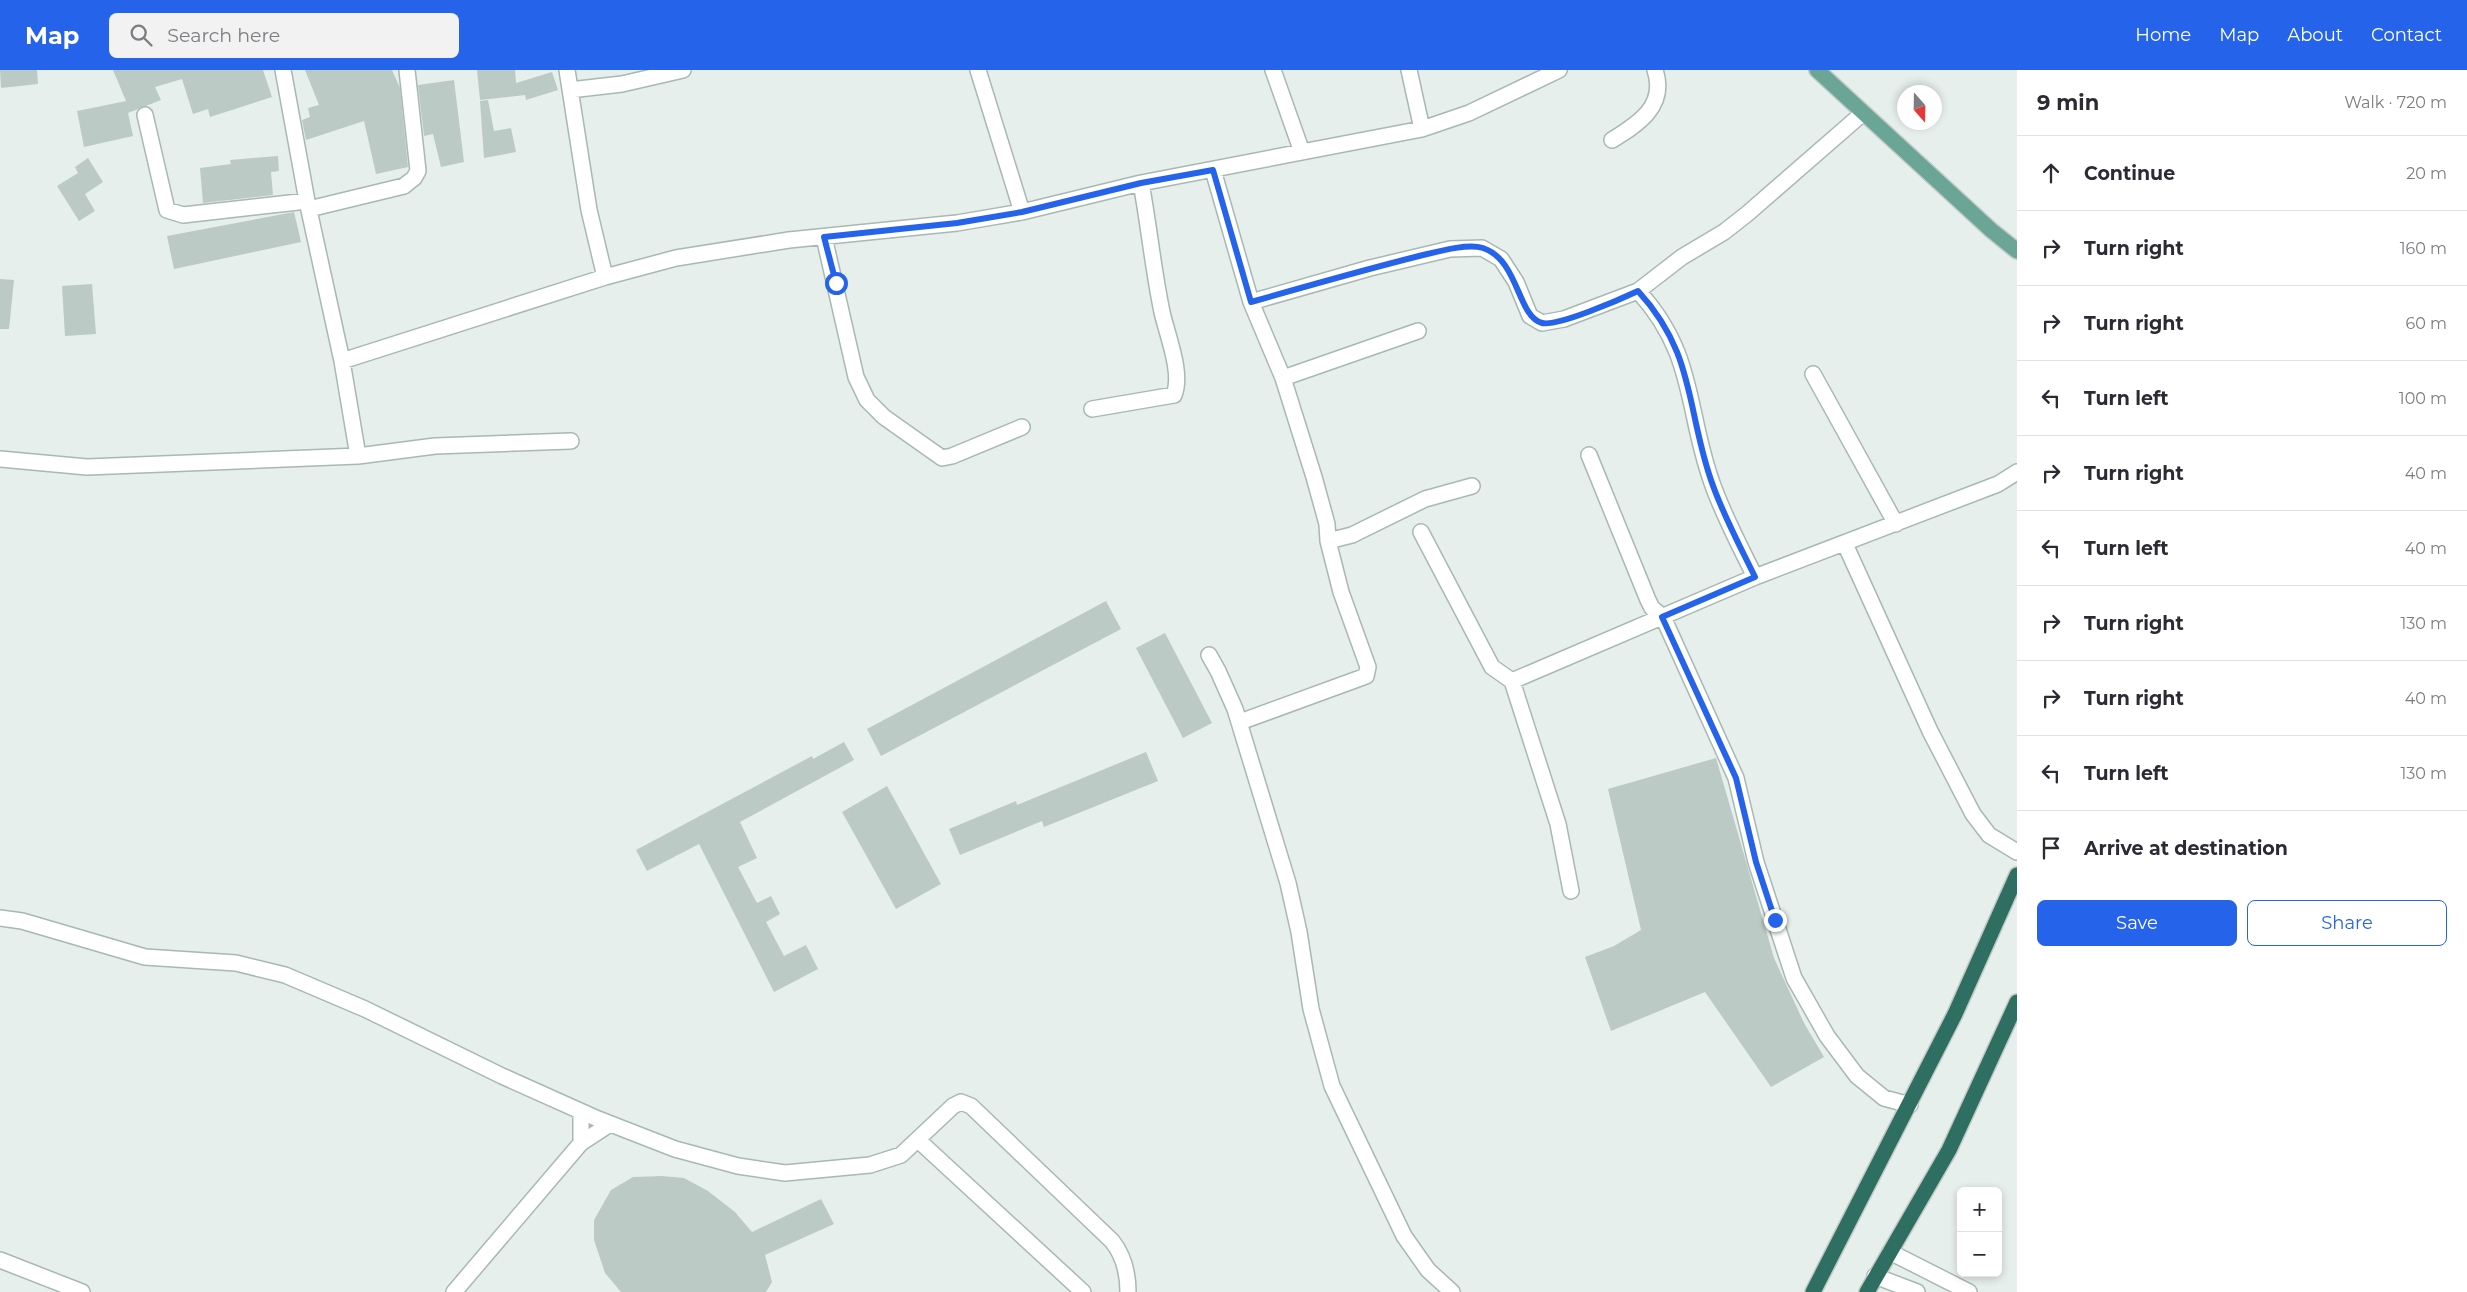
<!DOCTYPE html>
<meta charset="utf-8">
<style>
body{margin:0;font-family:Montserrat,sans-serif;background:#f2f2f3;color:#2b2b33}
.controls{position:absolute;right:15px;bottom:15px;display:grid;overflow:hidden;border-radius:8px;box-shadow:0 2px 8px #0003}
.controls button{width:45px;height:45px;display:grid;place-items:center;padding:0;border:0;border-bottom:1px solid #e1e1e2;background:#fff;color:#2b2b33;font:25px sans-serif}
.compass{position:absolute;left:1897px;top:15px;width:45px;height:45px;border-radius:50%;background:#fff;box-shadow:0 2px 8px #0003;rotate:160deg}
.stop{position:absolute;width:15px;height:15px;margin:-11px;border:4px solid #2563eb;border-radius:50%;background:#fff}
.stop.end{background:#2563eb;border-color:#fff;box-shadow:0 1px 5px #0008}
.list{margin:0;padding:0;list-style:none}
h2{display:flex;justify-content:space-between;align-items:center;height:65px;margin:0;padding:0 20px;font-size:21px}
h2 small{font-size:16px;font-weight:400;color:#7c7c81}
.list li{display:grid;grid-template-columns:32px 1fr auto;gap:15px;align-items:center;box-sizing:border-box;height:75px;padding:0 20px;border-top:1px solid #e1e1e2}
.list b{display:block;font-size:19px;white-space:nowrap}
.list em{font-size:16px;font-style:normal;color:#7c7c81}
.actions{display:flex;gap:10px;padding:15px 20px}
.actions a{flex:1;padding:11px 0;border:1px solid #2563eb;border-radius:8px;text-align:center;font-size:18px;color:#2563eb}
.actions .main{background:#2563eb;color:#fff}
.icon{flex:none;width:28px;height:28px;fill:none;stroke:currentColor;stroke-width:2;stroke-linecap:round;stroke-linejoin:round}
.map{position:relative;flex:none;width:2017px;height:1222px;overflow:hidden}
header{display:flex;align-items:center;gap:30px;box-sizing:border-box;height:70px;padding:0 25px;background:#2563eb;color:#fff}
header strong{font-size:24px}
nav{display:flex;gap:28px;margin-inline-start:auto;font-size:18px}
.search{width:350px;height:45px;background:#f2f2f3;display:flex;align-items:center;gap:12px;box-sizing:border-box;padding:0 18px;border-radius:8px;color:#7c7c81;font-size:19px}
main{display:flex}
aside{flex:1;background:#fff}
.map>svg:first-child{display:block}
</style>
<header>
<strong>Map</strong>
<div class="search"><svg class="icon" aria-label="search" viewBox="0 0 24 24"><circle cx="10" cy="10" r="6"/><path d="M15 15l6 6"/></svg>Search here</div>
<nav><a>Home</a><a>Map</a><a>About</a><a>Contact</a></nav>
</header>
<main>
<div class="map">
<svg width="2017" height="1222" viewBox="0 0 2017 1222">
<rect width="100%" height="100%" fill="#e6efeb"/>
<!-- building -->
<path fill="#bbcac4" d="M0,0H37L38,14L1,18Z
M113,0H263L272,27L210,47L208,39L193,44L182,9L155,17L161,30L128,43L133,66L84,77L77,41L126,31Z
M305,0H392L400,18L408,97L376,104L364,51L306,70L302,50L310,47L308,38L319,35Z
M477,0H515L516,13L552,2L558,20L526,30L525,25L480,30Z
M454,10L464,92L441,97L433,64L424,66L418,15Z
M488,30L494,61L511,58L516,82L484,88L480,31Z
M278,86L279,101L271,102L273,125L203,133L200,98L231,94L230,90Z
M88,88L103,112L85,124L95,141L79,151L57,116L78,103L75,97Z
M294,142L301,172L174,199L167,166Z
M0,209L14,210L9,259H0Z
M92,214L96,264L65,266L62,216Z
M1106,531L1121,559L881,686L867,659Z
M1165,563L1212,653L1183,668L1136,578Z
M844,672L854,690L740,752L757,788L738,797L757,833L771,826L780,844L766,852L784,886L806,875L818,899L774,922L699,774L647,801L636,780L812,686L813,689Z
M1146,682L1158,711L1044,757L1042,751L960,785L949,759L1016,731L1017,735Z
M1716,688L1774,888L1804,953L1824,987L1771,1017L1705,922L1611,961L1585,887L1614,876L1641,860L1608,719Z
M887,716L941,814L896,839L842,742Z
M662,1106L684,1108L708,1121L735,1142L752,1162L821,1129L834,1154L765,1185L772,1212L766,1222H621L605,1203L594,1170V1150L611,1120L633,1107Z"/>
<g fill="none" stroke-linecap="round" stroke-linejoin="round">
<!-- minor casing -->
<g stroke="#a8b8b2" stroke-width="18">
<path id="minor" d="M283,0L307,131L342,291L358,386
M567,0L589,140L605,207
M978,0L1022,142
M1273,0L1302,82
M1409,0L1422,59
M570,20L622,14L683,0
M145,45L167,140L183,145L307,131
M1612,70C1638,54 1667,36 1655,0
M1213,100L1251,232L1283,308L1314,407L1327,454L1328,471L1352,465L1425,429L1472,416
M309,139L404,116L414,108L418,101L407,0
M824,167L856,307L867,330L884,347L942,388L952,386L1022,357
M1638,221C1695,283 1686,338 1711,410C1722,443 1740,476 1755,507
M1251,232L1370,198L1450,179L1482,178L1501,189L1516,212L1530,246L1542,253L1564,249L1638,221L1682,187L1724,162L1747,144L1863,43
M342,291L605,207L676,188L789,170L957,153L1022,142L1141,113L1422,59L1469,43L1559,0
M1813,304L1896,454
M1283,308L1418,261
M1092,339L1174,325C1183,303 1167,265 1162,242C1153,199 1149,156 1141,113
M1589,385L1648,530L1652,538L1663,547L1736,708L1756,792L1794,908L1827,966L1857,1006L1884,1028L1910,1035
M0,389L87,397L358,386L435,376L571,371
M1421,462L1492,597L1512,611L1558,754L1571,821
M1845,474L1930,661L1973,744L1989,765L2017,782
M1209,585L1218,601L1235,639L1288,813L1299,862L1311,939L1332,1016L1404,1166L1428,1200L1452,1222
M1512,611L1755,507L1998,414L2017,402
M1240,652L1366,606L1368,597L1341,522L1328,471
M0,848L22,851L145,887L236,893L285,905L365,939L502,1006L598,1049L675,1079L738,1096L785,1103L870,1095L901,1085L953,1036L961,1032L971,1036L1112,1171C1124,1186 1128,1202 1128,1222
M918,1070L1083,1222
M581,1073V1042
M1890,1182L1969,1222
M0,1190L82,1222
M1875,1206L1917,1222
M454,1222L581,1073L610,1054"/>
</g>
<!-- major casing -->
<g stroke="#c2cac8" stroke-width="18">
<path id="major" d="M1817,0L1991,160L2017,181"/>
</g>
<!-- highway casing -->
<g stroke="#c2cac8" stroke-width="18">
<path id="highway" d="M1813,1222L1955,944L2017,805
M1867,1222L1949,1080L2017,932"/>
</g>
<!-- minor -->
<use href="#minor" stroke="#fff" stroke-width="15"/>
<!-- major -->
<use href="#major" stroke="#6aa596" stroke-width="15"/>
<!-- highway -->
<use href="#highway" stroke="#2f6f62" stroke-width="15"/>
</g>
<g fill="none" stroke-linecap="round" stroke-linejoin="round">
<!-- route -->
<path stroke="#2563eb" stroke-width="6" d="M836,213L824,167L957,153L1022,142L1141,113L1213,100L1251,232C1307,216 1363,200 1419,186C1436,182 1467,173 1483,178C1519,190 1517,246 1542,253C1557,257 1621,229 1638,221C1695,283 1686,337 1711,410C1722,443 1740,476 1755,507L1662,547L1736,708L1756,792L1775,850"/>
</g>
</svg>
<div class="controls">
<button>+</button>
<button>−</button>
</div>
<svg class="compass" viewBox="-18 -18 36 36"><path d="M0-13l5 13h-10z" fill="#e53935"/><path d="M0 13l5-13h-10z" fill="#7c7c81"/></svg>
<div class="stop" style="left:836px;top:213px"></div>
<div class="stop end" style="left:1775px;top:850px"></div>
</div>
<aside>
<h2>9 min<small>Walk · 720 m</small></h2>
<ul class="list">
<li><svg class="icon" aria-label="ahead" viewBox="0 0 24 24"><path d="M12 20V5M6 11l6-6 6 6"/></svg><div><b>Continue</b></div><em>20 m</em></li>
<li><svg class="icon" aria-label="right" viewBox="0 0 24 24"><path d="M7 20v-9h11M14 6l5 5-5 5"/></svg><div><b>Turn right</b></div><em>160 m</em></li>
<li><svg class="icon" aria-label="right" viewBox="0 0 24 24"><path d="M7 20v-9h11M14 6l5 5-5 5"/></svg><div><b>Turn right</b></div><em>60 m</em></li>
<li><svg class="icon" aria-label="left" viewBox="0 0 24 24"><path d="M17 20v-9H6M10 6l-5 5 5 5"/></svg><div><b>Turn left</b></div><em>100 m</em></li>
<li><svg class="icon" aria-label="right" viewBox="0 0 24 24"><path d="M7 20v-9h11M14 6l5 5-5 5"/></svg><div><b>Turn right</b></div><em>40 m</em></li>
<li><svg class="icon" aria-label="left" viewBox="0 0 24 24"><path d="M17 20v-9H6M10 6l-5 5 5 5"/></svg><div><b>Turn left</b></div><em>40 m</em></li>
<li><svg class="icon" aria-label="right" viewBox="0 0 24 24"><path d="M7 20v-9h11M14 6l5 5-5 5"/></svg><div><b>Turn right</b></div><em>130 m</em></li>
<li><svg class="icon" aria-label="right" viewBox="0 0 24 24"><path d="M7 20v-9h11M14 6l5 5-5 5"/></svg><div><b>Turn right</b></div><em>40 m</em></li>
<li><svg class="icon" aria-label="left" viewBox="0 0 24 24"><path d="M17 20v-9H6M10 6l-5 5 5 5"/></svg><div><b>Turn left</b></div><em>130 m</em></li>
<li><svg class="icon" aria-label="arrive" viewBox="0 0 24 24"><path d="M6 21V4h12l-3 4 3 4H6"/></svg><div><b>Arrive at destination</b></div></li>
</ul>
<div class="actions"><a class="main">Save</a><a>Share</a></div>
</aside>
</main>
